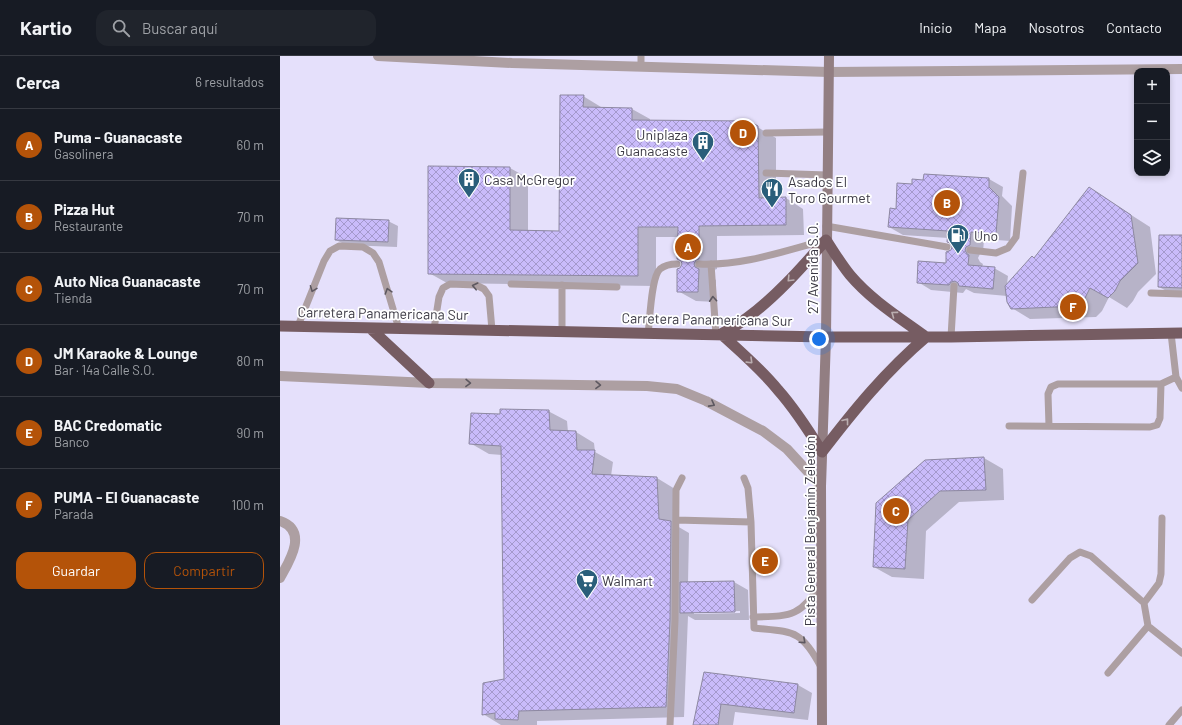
<!DOCTYPE html>
<html lang="es">
<meta charset="utf-8">
<style>
body{margin:0;font-family:Barlow,sans-serif;background:#20242c;color:#f1f3f6}
.controls{position:absolute;right:12px;top:12px;display:grid;overflow:hidden;border-radius:8px;box-shadow:0 2px 6px #0003}
.controls button{width:36px;height:36px;display:grid;place-items:center;padding:0;border:0;border-bottom:1px solid #363941;background:#171b24;color:#f1f3f6;font:20px sans-serif}
.you{position:absolute;left:539px;top:283px;width:14px;height:14px;margin:-10px;border:3px solid #fff;border-radius:50%;background:#1a73e8;box-shadow:0 0 0 6px #1a73e833}
.badge{display:grid;place-items:center;width:26px;height:26px;border-radius:50%;background:#b45309;color:#fff;font-size:13px;font-weight:700}
.pin{position:absolute;translate:-50% -50%;border:2px solid #fff;box-shadow:0 1px 4px #0006}
.list{margin:0;padding:0;list-style:none}
h2{display:flex;justify-content:space-between;align-items:center;height:52px;margin:0;padding:0 16px;font-size:17px}
h2 small{font-size:13px;font-weight:400;color:#9ea1a6}
.list li{display:grid;grid-template-columns:26px 1fr auto;gap:12px;align-items:center;box-sizing:border-box;height:72px;padding:0 16px;border-top:1px solid #363941}
.list b{display:block;font-size:15px;white-space:nowrap}
.list p{margin:0;font-size:13px;white-space:nowrap;color:#9ea1a6}
.list em{font-size:13px;font-style:normal;color:#9ea1a6}
.actions{display:flex;gap:8px;padding:12px 16px}
.actions a{flex:1;padding:9px 0;border:1px solid #b45309;border-radius:12px;text-align:center;font-size:14px;color:#b45309}
.actions .main{background:#b45309;color:#fff}
.icon{flex:none;width:22px;height:22px;fill:none;stroke:currentColor;stroke-width:2;stroke-linecap:round;stroke-linejoin:round}
.map{position:relative;flex:none;width:902px;height:669px;overflow:hidden}
header{display:flex;align-items:center;gap:24px;box-sizing:border-box;height:56px;padding:0 20px;background:#171b24;border-bottom:1px solid #363941}
header strong{font-size:19px}
nav{display:flex;gap:22px;margin-inline-start:auto;font-size:14px}
.search{width:280px;height:36px;background:#20242c;display:flex;align-items:center;gap:10px;box-sizing:border-box;padding:0 14px;border-radius:12px;color:#9ea1a6;font-size:15px}
main{display:flex}
aside{flex:1;background:#171b24}
.map>svg:first-child{display:block}
</style>
<header>
<strong>Kartio</strong>
<div class="search"><svg class="icon" aria-label="search" viewBox="0 0 24 24"><circle cx="10" cy="10" r="6"/><path d="M15 15l6 6"/></svg>Buscar aquí</div>
<nav><a>Inicio</a><a>Mapa</a><a>Nosotros</a><a>Contacto</a></nav>
</header>
<main>
<aside>
<h2>Cerca<small>6 resultados</small></h2>
<ul class="list">
<li><span class="badge">A</span><div><b>Puma - Guanacaste</b><p>Gasolinera</p></div><em>60 m</em></li>
<li><span class="badge">B</span><div><b>Pizza Hut</b><p>Restaurante</p></div><em>70 m</em></li>
<li><span class="badge">C</span><div><b>Auto Nica Guanacaste</b><p>Tienda</p></div><em>70 m</em></li>
<li><span class="badge">D</span><div><b>JM Karaoke &amp; Lounge</b><p>Bar · 14a Calle S.O.</p></div><em>80 m</em></li>
<li><span class="badge">E</span><div><b>BAC Credomatic</b><p>Banco</p></div><em>90 m</em></li>
<li><span class="badge">F</span><div><b>PUMA - El Guanacaste</b><p>Parada</p></div><em>100 m</em></li>
</ul>
<div class="actions"><a class="main">Guardar</a><a>Compartir</a></div>
</aside>
<div class="map">
<svg width="902" height="669" viewBox="0 0 902 669">
<defs>
<pattern id="building-cross-hatch" width="8" height="8" patternUnits="userSpaceOnUse"><rect width="8" height="8" fill="#c9bbfa"/><path d="M0 0l8 8M0 8l8-8" fill="none" stroke="#a499cc"/></pattern>
</defs>
<rect width="100%" height="100%" fill="#e5e0fb"/>
<!-- shadow -->
<path fill="#0003" fill-rule="evenodd" d="M303,40L321,51V52L352,53L370,63V65L469,66L496,82V142H506L523,153L524,179L437,180V213L434,214L433,222L436,224V246L416,245L398,235L401,213L403,208L399,181H376V230L167,227L149,217L230,112L248,122V176H280Z
M645,119L709,123L723,131L722,140L732,150L730,185L704,183L703,197L700,198L698,202L700,206L703,208L702,211L714,212L728,220L727,228L755,203L809,132L870,171L876,218L858,236L853,245L847,252L829,241L822,255L816,261L750,263L732,252L727,240L694,237L686,233L683,237L651,234L638,226L667,208L673,192L668,182L623,179L609,171L617,154L633,129L644,125Z
M108,165L118,170L117,191L66,189L56,184Z
M902,180V241H898L879,231Z
M268,355L287,365L288,376H296L314,387L315,396L333,406L331,420L377,422L395,433L397,470L409,477L408,527L454,526L468,534L469,564H415L408,560L404,661L257,665V669H221L203,658L225,624L222,399L209,398L190,387L222,359ZM460,555V557L414,558V556Z
M704,402L723,413L724,444L679,446L646,475L644,523L612,521L594,511L646,405Z
M425,617L518,629L532,637L528,664L455,656L453,669H414Z"/>
<!-- building -->
<path fill="url(#building-cross-hatch)" stroke="#8d88a1" d="M280,39H304L303,51L352,52V64L469,65L478,70L479,142L506,141V169L419,170V203L416,204L414,208L415,211L419,213L418,236H397V213L400,212L402,208L401,205L397,203L398,171H358V220L148,218V110L230,111V174L279,175Z
M644,118L709,122V131L719,141L716,178L691,176L690,189L686,191L685,194L687,198L689,199L688,209L715,211L713,233L679,230L678,227L675,225L671,226L669,229L637,227L638,205L666,207V196L671,194L672,191L670,187L667,186L668,175L608,171L610,152L616,153L617,127L632,128V123L643,124Z
M809,131L851,159L858,207L840,225L835,235L828,242L810,232L804,244L797,250L731,253L727,246L725,230L752,200L754,202Z
M56,162L109,164L108,186L55,184Z
M879,179H902V232L878,231Z
M220,353L269,354L270,374L296,375L297,394H315L312,418L377,421L379,463L391,465L390,564L386,651L239,655L238,664L215,663V657L202,659L203,627L224,623L221,390L189,388L191,357L220,358Z
M704,401L706,434L660,435L628,464L625,513L593,511L596,447L645,404Z
M454,525L455,556L400,557V526Z
M424,616L518,628L514,657L441,648L438,669H413Z"/>
<g fill="none" stroke-linecap="round" stroke-linejoin="round">
<!-- service -->
<path stroke="#ad9fa2" stroke-width="7" d="M361,0V11
M486,77L547,76
M486,117L547,119
M546,170L667,191
M690,194L716,197L728,192L736,181L743,117
M419,208C463,210 504,195 546,184
M431,208L436,279
M231,228L337,231
M871,237L902,238
M18,270L44,205L50,195L59,190L83,191L93,197L99,206L119,273
M154,273L159,241L163,232L170,228L196,229L204,233L209,240L212,274
M282,276V229
M891,277L896,321L902,332
M368,278C370,264 371,221 380,213C385,209 391,208 397,208
M671,281L674,230
M729,370L870,371L877,369L880,362L881,328
M769,370L768,338L771,331L778,328H881L896,321
M464,422L468,432L471,466L474,572C513,576 521,573 541,611
M396,464L471,466
M752,544L790,502L800,496L811,500L864,547L868,570L902,597
M864,547L879,527L881,518L882,462
M473,561C514,560 518,561 542,527
M828,617L868,570
M390,669L395,564L396,434L402,422
M889,669L902,654"/>
<!-- minor -->
<path stroke="#ad9fa2" stroke-width="10" d="M98,0L232,7L549,16L902,13
M0,320L149,327L367,330L397,333L426,345L483,375L507,393L541,430
M0,465C29,475 9,506 0,522"/>
<!-- secondary -->
<path stroke="#927e82" stroke-width="10" d="M542,669L541,430L546,281L549,0"/>
<!-- trunk -->
<path stroke="#765c62" stroke-width="11" d="M0,270L546,281H671L902,277
M90,272L149,327
M441,278C461,296 481,313 498,334C515,353 529,375 542,396C574,354 606,315 646,281
M441,278C450,273 459,268 467,262C497,240 522,211 546,184C554,196 561,208 570,219C591,244 620,262 646,281"/>
</g>
<!-- one-way arrows -->
<defs><path id="oneway-chevron" d="M-2-3.5L2.5 0L-2 3.5" fill="none" stroke-width="1.6" stroke-linecap="round" stroke-linejoin="round"/></defs>
<g stroke="#baaeb0">
<use href="#oneway-chevron" transform="translate(510 223) rotate(134)"/>
<use href="#oneway-chevron" transform="translate(614 258) rotate(-144)"/>
<use href="#oneway-chevron" transform="translate(470 305) rotate(44)"/>
<use href="#oneway-chevron" transform="translate(566 365) rotate(-52)"/>
</g>
<g stroke="#5d5860">
<use href="#oneway-chevron" transform="translate(195 230) rotate(-167)"/>
<use href="#oneway-chevron" transform="translate(33 233) rotate(111)"/>
<use href="#oneway-chevron" transform="translate(108 235) rotate(-107)"/>
<use href="#oneway-chevron" transform="translate(433 243) rotate(-94)"/>
<use href="#oneway-chevron" transform="translate(188 327) rotate(1)"/>
<use href="#oneway-chevron" transform="translate(318 329) rotate(1)"/>
<use href="#oneway-chevron" transform="translate(432 348) rotate(28)"/>
<use href="#oneway-chevron" transform="translate(523 585) rotate(42)"/>
</g>
<!-- icons -->
<defs>
<g id="building-pin" transform="scale(1.15)"><path d="M0 17L-7.5 6A9.5 9.5 0 1 1 7.5 6Z" fill="#2a5e7a" stroke="#fff"/><path d="M-4-6H4V6H1V3H-1V6H-4ZM-2.5-4.3h1.7v1.8h-1.7ZM.8-4.3h1.7v1.8H.8ZM-2.5-1h1.7V.8h-1.7ZM.8-1h1.7V.8H.8Z" fill="#fff"/></g>
<g id="restaurant-pin" transform="scale(1.15)"><path d="M0 17L-7.5 6A9.5 9.5 0 1 1 7.5 6Z" fill="#2a5e7a" stroke="#fff"/><path d="M-5-6h1v4h1v-4h1v4h1v-4h1v5L-1.5 .5V6h-2V.5L-5-1ZM5-6V6H3V1.5H1.5Q1.5-4 5-6Z" fill="#fff"/></g>
<g id="fuel-pin" transform="scale(1.15)"><path d="M0 17L-7.5 6A9.5 9.5 0 1 1 7.5 6Z" fill="#2a5e7a" stroke="#fff"/><path d="M-5.5-6h7V0h2V4h1.3V-2.5L3-4.5l.8-.8L6-3V5H2.5V1h-1V6h-7ZM-4.2-4.7v3.2H.2V-4.7Z" fill="#fff"/></g>
<g id="supermarket-pin" transform="scale(1.15)"><path d="M0 17L-7.5 6A9.5 9.5 0 1 1 7.5 6Z" fill="#2a5e7a" stroke="#fff"/><path d="M-6-5.5h2.5l.6 2H6L4.5 2H-2.5L-4.4-4H-6ZM-1.5 3.2a1.3 1.3 0 1 0 .1 0ZM3 3.2a1.3 1.3 0 1 0 .1 0Z" fill="#fff"/></g>
</defs>
<g fill-rule="evenodd">
<use href="#building-pin" x="423" y="86"/>
<use href="#building-pin" x="189" y="123"/>
<use href="#restaurant-pin" x="492" y="133"/>
<use href="#fuel-pin" x="678" y="179"/>
<use href="#supermarket-pin" x="307" y="524"/>
</g>
<g text-anchor="middle" dominant-baseline="central" stroke-width="3.5" stroke-linejoin="round" paint-order="stroke">
<!-- poi labels -->
<g font-size="14" fill="#3b3944" stroke="#fff" text-anchor="start">
<text x="408" y="78" text-anchor="end">Uniplaza<tspan x="408" dy="16">Guanacaste</tspan></text>
<text x="204" y="123">Casa McGregor</text>
<text x="508" y="125">Asados El<tspan x="508" dy="16">Toro Gourmet</tspan></text>
<text x="694" y="179">Uno</text>
<text x="322" y="524">Walmart</text>
</g>
<!-- street labels -->
<g font-size="14" fill="#3b3944" stroke="#fff">
<text transform="translate(532 212) rotate(-90)">27 Avenida S.O.</text>
<text transform="translate(103 257) rotate(1)">Carretera Panamericana Sur</text>
<text transform="translate(427 263) rotate(1)">Carretera Panamericana Sur</text>
<text transform="translate(529 475) rotate(-90)">Pista General Benjamín Zeledón</text>
</g>
</g>
</svg>
<div class="controls">
<button>+</button>
<button>−</button>
<button><svg class="icon" aria-label="layers" viewBox="0 0 24 24"><path d="M12 4l9 5-9 5-9-5zM3 14l9 5 9-5"/></svg></button>
</div>
<div class="you"></div>
<div class="pin badge" style="left:408px;top:191px">A</div>
<div class="pin badge" style="left:667px;top:147px">B</div>
<div class="pin badge" style="left:616px;top:455px">C</div>
<div class="pin badge" style="left:463px;top:77px">D</div>
<div class="pin badge" style="left:485px;top:505px">E</div>
<div class="pin badge" style="left:793px;top:251px">F</div>
</div>
</main>
